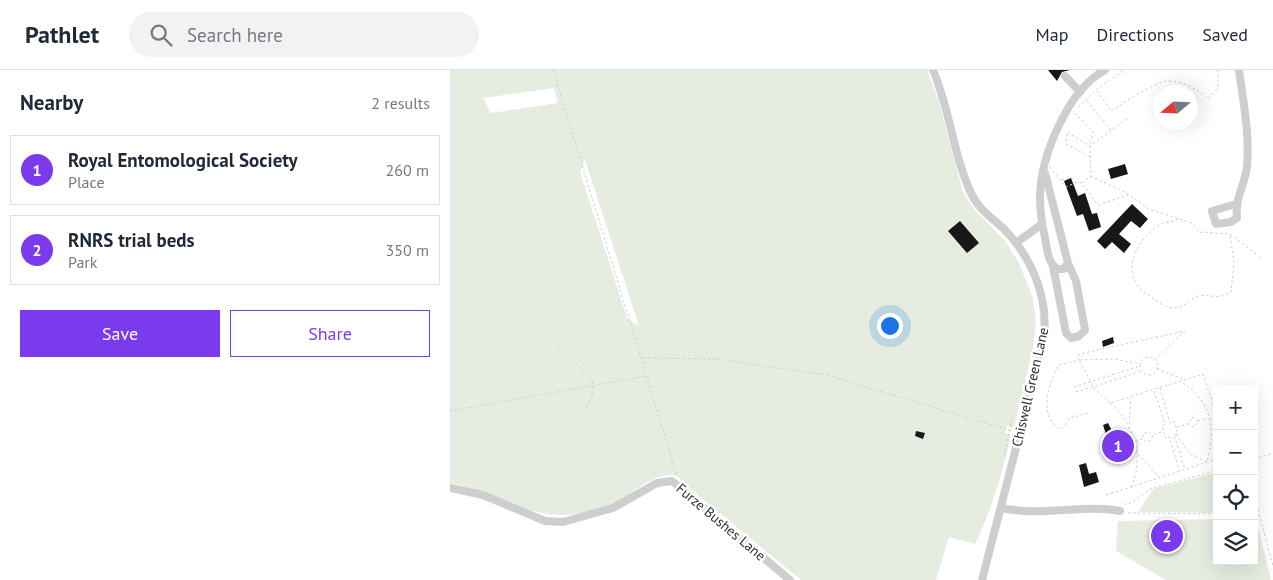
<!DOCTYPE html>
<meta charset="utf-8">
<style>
body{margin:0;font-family:"PT Sans",sans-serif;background:#f2f2f3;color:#1f2937}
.controls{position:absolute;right:15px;bottom:15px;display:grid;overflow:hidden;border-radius:0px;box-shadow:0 5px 20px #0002}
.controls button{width:45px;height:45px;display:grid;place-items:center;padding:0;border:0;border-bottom:1px solid #e0e1e3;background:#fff;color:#1f2937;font:25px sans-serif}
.compass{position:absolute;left:703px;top:15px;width:45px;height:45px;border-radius:50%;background:#fff;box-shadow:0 5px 20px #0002;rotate:251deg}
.you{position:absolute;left:439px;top:255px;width:18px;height:18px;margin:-12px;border:4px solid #fff;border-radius:50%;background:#1a73e8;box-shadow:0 0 0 8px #1a73e833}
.badge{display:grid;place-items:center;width:32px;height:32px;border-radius:50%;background:#7c3aed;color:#fff;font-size:16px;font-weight:700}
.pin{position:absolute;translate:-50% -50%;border:2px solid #fff;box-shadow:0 1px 5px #0006}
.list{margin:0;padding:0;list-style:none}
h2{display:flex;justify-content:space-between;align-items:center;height:65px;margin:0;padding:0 20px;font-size:21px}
h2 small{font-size:16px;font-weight:400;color:#747a83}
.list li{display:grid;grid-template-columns:32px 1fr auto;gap:15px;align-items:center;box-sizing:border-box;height:70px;margin:0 10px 10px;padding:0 10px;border:1px solid #e0e1e3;border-radius:0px}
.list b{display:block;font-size:19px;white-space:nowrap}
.list p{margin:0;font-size:16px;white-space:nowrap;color:#747a83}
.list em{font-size:16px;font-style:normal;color:#747a83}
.actions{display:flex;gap:10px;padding:15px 20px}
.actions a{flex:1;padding:11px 0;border:1px solid #7c3aed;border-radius:0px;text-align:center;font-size:18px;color:#7c3aed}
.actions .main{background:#7c3aed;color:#fff}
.icon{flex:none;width:28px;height:28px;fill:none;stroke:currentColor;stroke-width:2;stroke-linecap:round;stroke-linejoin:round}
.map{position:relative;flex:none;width:823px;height:510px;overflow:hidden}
header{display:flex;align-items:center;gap:30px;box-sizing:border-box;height:70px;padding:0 25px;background:#fff;border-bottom:1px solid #e0e1e3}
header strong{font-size:24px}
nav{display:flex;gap:28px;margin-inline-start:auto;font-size:18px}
.search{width:350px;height:45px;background:#f2f2f3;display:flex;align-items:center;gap:12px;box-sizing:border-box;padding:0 18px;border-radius:28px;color:#747a83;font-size:19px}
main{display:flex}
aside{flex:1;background:#fff}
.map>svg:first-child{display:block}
</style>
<header>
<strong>Pathlet</strong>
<div class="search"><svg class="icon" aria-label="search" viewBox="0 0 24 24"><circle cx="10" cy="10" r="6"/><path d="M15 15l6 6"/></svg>Search here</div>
<nav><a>Map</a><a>Directions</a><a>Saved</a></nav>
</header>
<main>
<aside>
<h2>Nearby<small>2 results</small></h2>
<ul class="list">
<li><span class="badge">1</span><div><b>Royal Entomological Society</b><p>Place</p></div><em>260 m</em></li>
<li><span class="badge">2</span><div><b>RNRS trial beds</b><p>Park</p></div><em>350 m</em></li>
</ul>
<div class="actions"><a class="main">Save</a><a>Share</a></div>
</aside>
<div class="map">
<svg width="823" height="510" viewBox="0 0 823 510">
<rect width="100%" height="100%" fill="#fff"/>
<!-- green -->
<path fill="#e6ede0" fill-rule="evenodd" d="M0,0H477L489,32L513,122L523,138L555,171L569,193L583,228L586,251L583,278L564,358L557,356L555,363L561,366C552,404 542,439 525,474L499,467L486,510H351L238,417C220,388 189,419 169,431C159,436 148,439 137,442C85,455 48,423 0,413ZM104,18L108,33L41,43L33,28ZM135,89V90L189,256L177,248L130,102Z
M767,402V443L688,442L703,419Z
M767,449V491H804V449H806L821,510H716L666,481L668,451Z"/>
<!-- building -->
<path fill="#181818" d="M598,0H620L612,2L607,11Z
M675,94L678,104L661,109L658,99Z
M621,108L628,126L635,123L642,144L647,143L651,157L639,161L633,144L627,146L614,111Z
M682,134L698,149L690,158L681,151L669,164L681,174L674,183L662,172L655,179L647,171Z
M510,151L529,173L517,183L498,161Z
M663,267L664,273L653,277L652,271Z
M658,353L662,361L670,358L680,388L665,392L653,355Z
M466,361L475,363L473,369L465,366Z
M636,393L639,404L646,402L649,412L634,417L629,395Z"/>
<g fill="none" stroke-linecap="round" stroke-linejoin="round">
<!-- path -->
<path stroke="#cecece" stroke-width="1" stroke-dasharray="2.5 2.5" stroke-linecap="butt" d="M103,0L227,406
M647,21L661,41C677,31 695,18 712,12C726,8 750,19 758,29L768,18V0
M637,31L661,60
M628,37L646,20L674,0
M625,43L643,62L640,76L641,106L678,124L699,139L742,153L750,162L780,164L811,188
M640,87L616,74L617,62L640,76L677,49
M600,97L616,117L627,112L632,113L648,135L678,125
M612,110L621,107L625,112
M632,113L641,106
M728,149C721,153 712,152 706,157C685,173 669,206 697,224C705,229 714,238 724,238C737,237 739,229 748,226C759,223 767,231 781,222L784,192L780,165
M101,268L141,309C150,328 128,352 112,359
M690 296a9 9 0 1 1 18 0a9 9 0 1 1-18 0Z
M193,288L267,289L377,305L562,361
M707,299L733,309
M624,317L690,296
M710,318L720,353L724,351L728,364L724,365L735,399
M704,321L715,354L712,356L715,368L719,366L729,400
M626,322L692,301
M660,333L644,318L629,290L664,289L690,294
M0,341L196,306
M638,343L620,348L612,359C587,350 598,311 609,295L629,290L628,285L638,282L735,261L705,289
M748,351L758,348
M727,357L738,354L744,357L748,351L742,347L738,354
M679,359L681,328
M704,364L712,362
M726,364L739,383L757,392C766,358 762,331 730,311
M685,371L692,369L697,372L701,370L703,365L699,362L694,363L692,369
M688,384L709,407
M554,386L563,343
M804,389L823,383
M681,417C695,389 684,353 660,333L753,304L767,346
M656,425L767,389
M804,425L823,496
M674,434H679L701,419L767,400
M678,443L767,444
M804,445H809"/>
<!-- minor -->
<path stroke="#cecece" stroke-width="8" d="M483,0C500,40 503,84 521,123C528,139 542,148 554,159C584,190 600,232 593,273L532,510
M615,6L630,22
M595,103L618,193L614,199H607C598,193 597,179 595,168C592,155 590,140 590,126C591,85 618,20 655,0
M786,134L762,141L766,154L781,152L787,148C785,127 795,115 797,96C800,64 793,31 789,0
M570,170L592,154
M603,196L616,263L621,268L629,266L635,260L626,211L618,193
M0,418L33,425L95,451L113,452L163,438L207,413L222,411L340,510
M552,438C592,447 632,434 670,441"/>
</g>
<g text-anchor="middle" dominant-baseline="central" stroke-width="5" stroke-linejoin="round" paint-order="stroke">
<!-- street labels -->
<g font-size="14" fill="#313131" stroke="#fff">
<text transform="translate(580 317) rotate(-77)">Chiswell Green Lane</text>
<text transform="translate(271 452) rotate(40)">Furze Bushes Lane</text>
</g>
</g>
</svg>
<div class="controls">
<button>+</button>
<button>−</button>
<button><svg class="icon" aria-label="locate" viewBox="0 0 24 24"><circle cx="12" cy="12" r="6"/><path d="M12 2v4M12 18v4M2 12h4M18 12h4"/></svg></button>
<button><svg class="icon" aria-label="layers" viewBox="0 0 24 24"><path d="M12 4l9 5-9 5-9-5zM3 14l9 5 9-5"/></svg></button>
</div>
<svg class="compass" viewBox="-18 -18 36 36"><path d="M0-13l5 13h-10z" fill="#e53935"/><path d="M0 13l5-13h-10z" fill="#747a83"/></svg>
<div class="you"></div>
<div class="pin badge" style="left:668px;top:376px">1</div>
<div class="pin badge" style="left:717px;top:466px">2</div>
</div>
</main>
